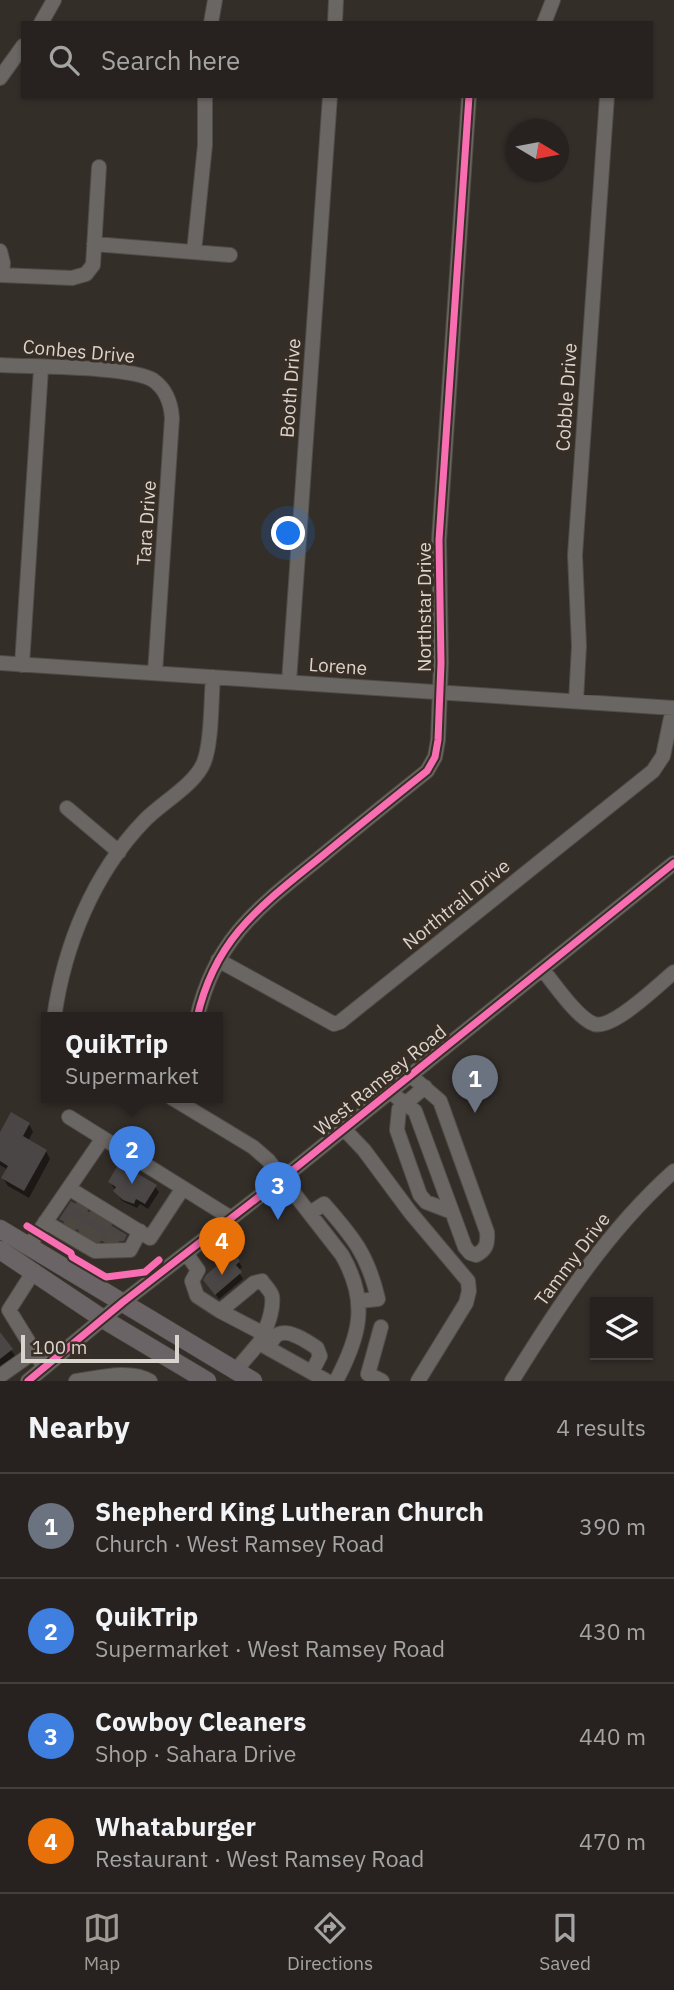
<!DOCTYPE html>
<meta charset="utf-8">
<style>
body{margin:0;font-family:"IBM Plex Sans",sans-serif;background:#2f2a28;color:#f1f3f6}
.controls{position:absolute;right:21px;bottom:21px;display:grid;overflow:hidden;border-radius:0px;box-shadow:0 2px 5px #0004}
.controls button{width:63px;height:63px;display:grid;place-items:center;padding:0;border:0;border-bottom:2px solid #433f3d;background:#27221f;color:#f1f3f6;font:35px sans-serif}
.compass{position:absolute;left:506px;top:119px;width:63px;height:63px;border-radius:50%;background:#27221f;box-shadow:0 2px 5px #0004;rotate:100deg}
.scale{position:absolute;left:21px;bottom:18px;width:158px;box-sizing:border-box;padding-left:7px;border:4px solid #dad4ce;border-top:0;font-size:19px;line-height:24px;white-space:nowrap;color:#dad4ce;-webkit-text-stroke:5px #382e25;paint-order:stroke}
.you{position:absolute;left:289px;top:534px;width:24px;height:24px;margin:-18px;border:5px solid #fff;border-radius:50%;background:#1a73e8;box-shadow:0 0 0 10px #1a73e833}
.badge{display:grid;place-items:center;width:46px;height:46px;border-radius:50%;background:#a09a94;color:#fff;font-size:23px;font-weight:700}
.pin{position:absolute;translate:-50% -58px;filter:drop-shadow(0 2px 4px #0008)}
.pin::after{content:'';position:absolute;top:37px;width:24px;height:21px;background:inherit;clip-path:polygon(0 0,100% 0,50% 100%)}
.popup{position:absolute;left:41px;top:1012px;width:182px;height:91px;box-sizing:border-box;display:grid;place-content:center;border-radius:0px;background:#27221f;filter:drop-shadow(0 2px 5px #0005);font-size:23px;white-space:nowrap;color:#a4a4a4}
.popup b{font-size:26px;color:#f1f3f6}
.popup::after{content:'';position:absolute;left:50%;top:100%;margin-left:-14px;border:14px solid transparent;border-top-color:#27221f}
.list{margin:0;padding:0;list-style:none}
h2{display:flex;justify-content:space-between;align-items:center;height:91px;margin:0;padding:0 28px;font-size:30px}
h2 small{font-size:23px;font-weight:400;color:#a4a4a4}
.list li{display:grid;grid-template-columns:46px 1fr auto;gap:21px;align-items:center;box-sizing:border-box;height:105px;padding:0 28px;border-top:2px solid #433f3d}
.list b{display:block;font-size:26px;white-space:nowrap}
.list p{margin:0;font-size:23px;white-space:nowrap;color:#a4a4a4}
.list em{font-size:23px;font-style:normal;color:#a4a4a4}
.icon{flex:none;width:38px;height:38px;fill:none;stroke:currentColor;stroke-width:2;stroke-linecap:round;stroke-linejoin:round}
.map{position:relative;flex:none;width:674px;height:1381px;overflow:hidden}
.search{position:absolute;background:#27221f;box-shadow:0 2px 5px #0004;left:21px;right:21px;top:21px;height:77px;display:flex;align-items:center;gap:18px;box-sizing:border-box;padding:0 24px;border-radius:0px;color:#a4a4a4;font-size:26px}
.sheet{height:511px;background:#27221f}
nav{display:flex;justify-content:space-around;align-items:center;box-sizing:border-box;height:98px;border-top:2px solid #433f3d;background:#27221f;font-size:19px;color:#a4a4a4}
nav a{display:grid;justify-items:center;gap:4px}
nav .on{color:#a09a94}
.map>svg:first-child{display:block}
</style>
<div class="map">
<svg width="674" height="1381" viewBox="0 0 674 1381">
<rect width="100%" height="100%" fill="#342e29"/>
<!-- shadow -->
<path fill="#0007" d="M29,1124L33,1132L28,1141L46,1151L50,1159L29,1198L8,1186L3,1178L8,1170L0,1165V1136Z
M110,1182L155,1187L159,1192L148,1209L140,1204L137,1208L122,1201Z
M239,1262L242,1267L238,1271L243,1279L219,1299L209,1286Z
M0,1335L16,1357L0,1370Z"/>
<!-- building -->
<path fill="#4a4645" d="M11,1112L30,1123L23,1136L47,1150L24,1191L1,1178L8,1166L0,1161V1132Z
M119,1163L157,1185L145,1204L136,1199L134,1204L123,1200L113,1191L116,1187L108,1182Z
M71,1201L127,1235L124,1241H97L59,1219Z
M233,1252L240,1261L236,1265L242,1272L215,1295L203,1280L206,1275Z
M0,1332L13,1349L0,1359Z"/>
<g fill="none" stroke-linecap="round" stroke-linejoin="round">
<!-- minor-tunnel -->
<path stroke="#4d4742" stroke-width="14" stroke-dasharray="14 7" stroke-linecap="butt" d="M68,1229L84,1203
M83,1238L98,1212
M91,1243L108,1218
M109,1245L120,1226"/>
<!-- minor casing -->
<g stroke="#504c47" stroke-width="16">
<path id="minor" d="M41,23L54,0
M211,23L215,0
M335,23L336,0
M544,23L553,0
M0,78L23,46
M94,244L230,255
M0,251L3,263L2,275
M194,252L205,145V96
M0,275L72,278L86,274L93,265L99,167
M0,365C31,367 131,366 153,380C166,389 171,404 172,418L155,673
M0,663L674,708
M22,665L41,368
M289,682L330,96
M576,701L579,646L575,555L607,96
M67,808L119,852
M218,960L334,1024L340,1022L653,771L663,756L673,708
M542,969C554,983 577,1018 594,1024C613,1030 659,984 674,972
M54,1018C64,946 93,874 144,821C161,803 195,785 204,762C212,742 211,699 213,677
M197,1018C215,937 262,905 322,856C357,827 392,799 427,771L435,757L438,740L441,663L439,540L469,96
M425,1087L399,1109L397,1130L420,1195L426,1202L452,1212
M390,1092L415,1111L465,1247L470,1253L476,1255C486,1250 488,1244 487,1232L440,1101L410,1075
M172,1098L253,1147L268,1160L342,1255C369,1302 360,1336 336,1381
M69,1117L231,1218
M344,1129L364,1150L410,1212L468,1281L469,1291L466,1303L418,1381
M70,1189L150,1238L183,1188
M310,1213L324,1204C353,1237 368,1255 378,1299L359,1301
M45,1222L95,1251L130,1250L140,1231
M29,1246L103,1138
M186,1253L198,1270L192,1281L197,1296L220,1311L254,1283L262,1281C265,1286 271,1291 272,1296C274,1310 266,1331 259,1343
M34,1271L9,1310L44,1367
M220,1311L264,1334
M381,1327L368,1374L382,1381
M269,1348C271,1344 273,1336 279,1334C289,1329 308,1342 317,1348L320,1356L312,1372
M236,1370L259,1343L327,1381
M0,1376L34,1352
M28,1381L123,1302L283,1178L674,863
M76,1381C98,1378 130,1369 150,1381
M512,1381C559,1305 607,1231 674,1171"/>
</g>
<!-- major casing -->
<g stroke="#504c47" stroke-width="19">
<path id="major" d="M0,1229L253,1381
M0,1250L103,1319L207,1381"/>
</g>
<!-- minor -->
<use href="#minor" stroke="#6a6663" stroke-width="14"/>
<!-- major -->
<use href="#major" stroke="#6a6466" stroke-width="18"/>
<!-- cycleway casing -->
<g stroke="#382e25" stroke-width="11">
<path id="cycleway" d="M197,1018C215,937 262,905 322,856C357,827 392,799 427,771L435,757L438,740L441,663L439,540L469,96
M27,1226L71,1253L72,1257L106,1277L145,1272L159,1260
M28,1381L123,1302L283,1178L674,863"/>
</g>
<!-- cycleway -->
<use href="#cycleway" stroke="#f96db3" stroke-width="7"/>
</g>
<g text-anchor="middle" dominant-baseline="central" stroke-width="6" stroke-linejoin="round" paint-order="stroke">
<!-- street labels -->
<g font-size="19" fill="#dad4ce" stroke="#382e25">
<text transform="translate(79 351) rotate(5)">Conbes Drive</text>
<text transform="translate(290 388) rotate(-86)">Booth Drive</text>
<text transform="translate(566 397) rotate(-86)">Cobble Drive</text>
<text transform="translate(146 523) rotate(-86)">Tara Drive</text>
<text transform="translate(424 607) rotate(-90)">Northstar Drive</text>
<text transform="translate(338 666) rotate(4)">Lorene</text>
<text transform="translate(456 904) rotate(-39)">Northtrail Drive</text>
<text transform="translate(380 1080) rotate(-39)">West Ramsey Road</text>
<text transform="translate(572 1259) rotate(-53)">Tammy Drive</text>
</g>
</g>
</svg>
<div class="controls">
<button><svg class="icon" aria-label="layers" viewBox="0 0 24 24"><path d="M12 4l9 5-9 5-9-5zM3 14l9 5 9-5"/></svg></button>
</div>
<svg class="compass" viewBox="-18 -18 36 36"><path d="M0-13l5 13h-10z" fill="#e53935"/><path d="M0 13l5-13h-10z" fill="#a4a4a4"/></svg>
<div class="scale">100 m</div>
<div class="you"></div>
<div class="pin badge" style="left:475px;top:1113px;background:#6b7280">1</div>
<div class="pin badge" style="left:132px;top:1184px;background:#3f7fe0">2</div>
<div class="popup"><b>QuikTrip</b>Supermarket</div>
<div class="pin badge" style="left:278px;top:1220px;background:#3f7fe0">3</div>
<div class="pin badge" style="left:222px;top:1275px;background:#e8710a">4</div>
<div class="search"><svg class="icon" aria-label="search" viewBox="0 0 24 24"><circle cx="10" cy="10" r="6"/><path d="M15 15l6 6"/></svg>Search here</div>
</div>
<section class="sheet">
<h2>Nearby<small>4 results</small></h2>
<ul class="list">
<li><span class="badge" style="background:#6b7280">1</span><div><b>Shepherd King Lutheran Church</b><p>Church · West Ramsey Road</p></div><em>390 m</em></li>
<li><span class="badge" style="background:#3f7fe0">2</span><div><b>QuikTrip</b><p>Supermarket · West Ramsey Road</p></div><em>430 m</em></li>
<li><span class="badge" style="background:#3f7fe0">3</span><div><b>Cowboy Cleaners</b><p>Shop · Sahara Drive</p></div><em>440 m</em></li>
<li><span class="badge" style="background:#e8710a">4</span><div><b>Whataburger</b><p>Restaurant · West Ramsey Road</p></div><em>470 m</em></li>
</ul>
</section>
<nav>
<a class="on"><svg class="icon" aria-label="map" viewBox="0 0 24 24"><path d="M3 6l6-2 6 2 6-2v14l-6 2-6-2-6 2zM9 4v14M15 6v14"/></svg>Map</a>
<a><svg class="icon" aria-label="directions" viewBox="0 0 24 24"><path d="M12 3l9 9-9 9-9-9zM9 14v-3h6M13 9l2 2-2 2"/></svg>Directions</a>
<a><svg class="icon" aria-label="saved" viewBox="0 0 24 24"><path d="M7 4h10v16l-5-4-5 4z"/></svg>Saved</a>
</nav>
